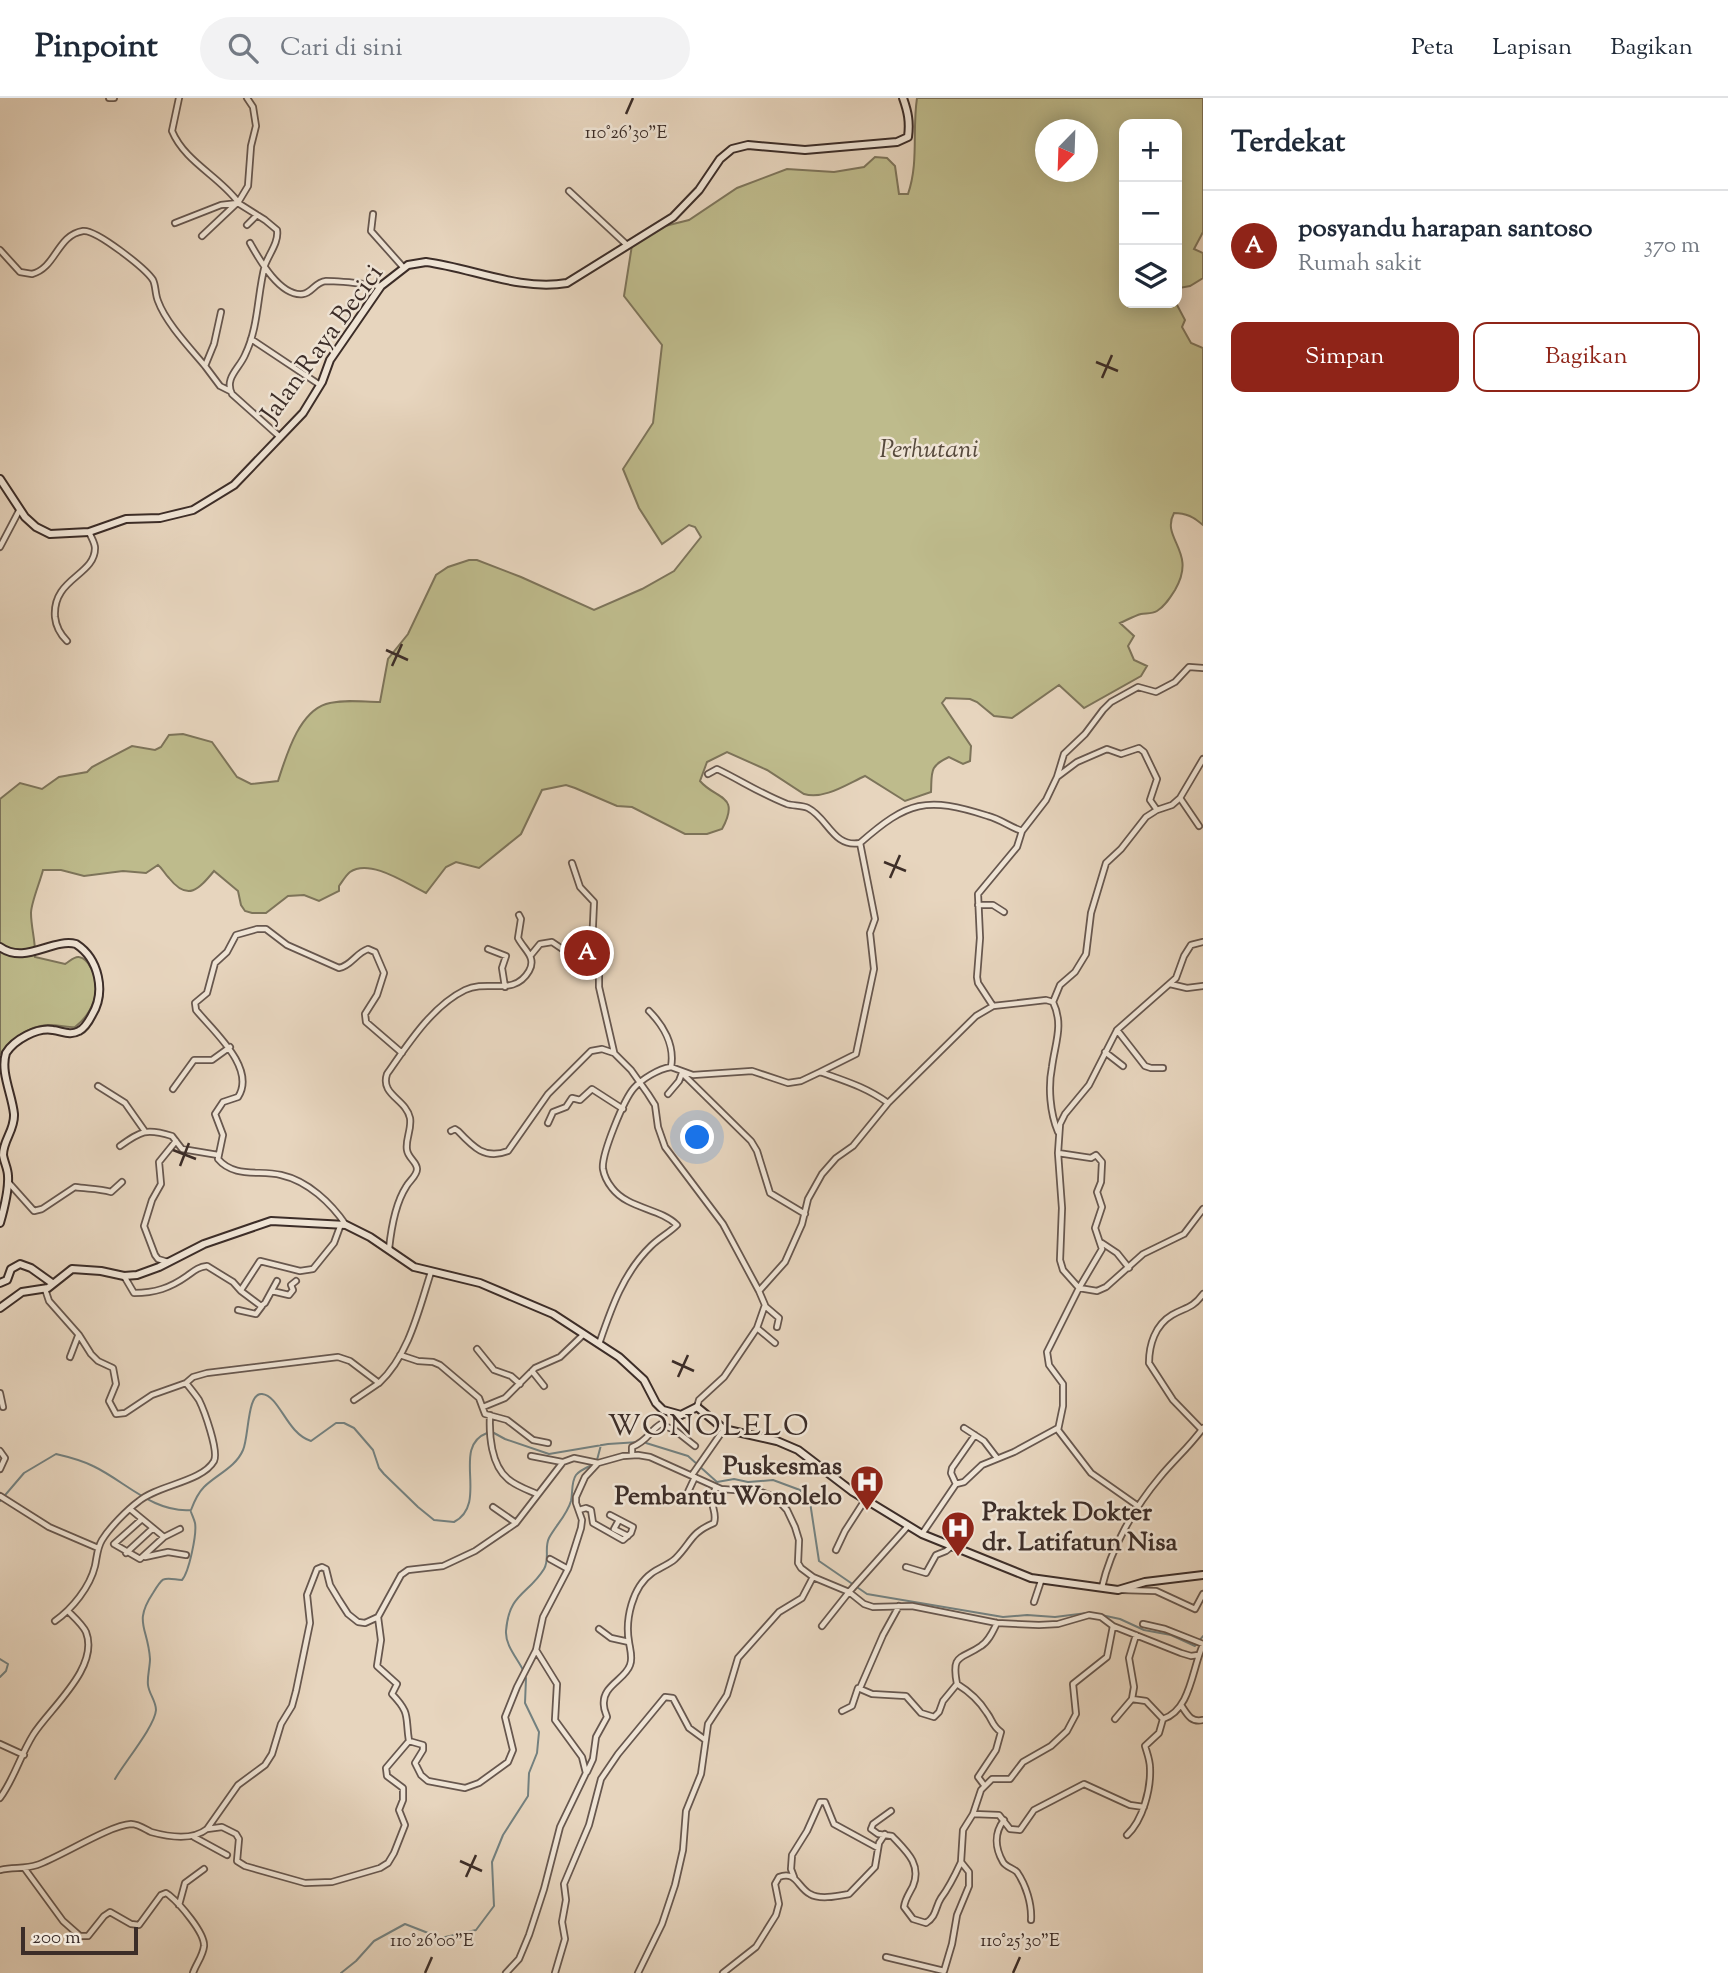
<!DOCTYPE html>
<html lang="id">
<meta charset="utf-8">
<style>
body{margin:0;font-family:"Sorts Mill Goudy",serif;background:#f2f2f3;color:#1f2937}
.controls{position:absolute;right:21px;top:21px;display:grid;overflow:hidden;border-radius:14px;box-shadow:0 4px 18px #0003}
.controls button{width:63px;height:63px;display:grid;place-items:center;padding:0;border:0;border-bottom:2px solid #e0e1e3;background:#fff;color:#1f2937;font:35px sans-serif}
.compass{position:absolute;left:1035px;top:21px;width:63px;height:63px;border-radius:50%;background:#fff;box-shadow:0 4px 18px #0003;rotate:203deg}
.scale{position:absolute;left:21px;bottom:18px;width:117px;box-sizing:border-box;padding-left:7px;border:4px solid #3c2d28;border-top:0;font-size:19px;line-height:24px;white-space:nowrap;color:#3c2d28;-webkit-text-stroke:5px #efe4d5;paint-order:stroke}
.you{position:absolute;left:698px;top:1040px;width:24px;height:24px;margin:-18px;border:5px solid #fff;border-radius:50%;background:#1a73e8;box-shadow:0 0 0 10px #1a73e833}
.badge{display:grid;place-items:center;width:46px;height:46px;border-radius:50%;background:#8f2418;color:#fff;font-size:23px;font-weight:700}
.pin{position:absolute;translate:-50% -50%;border:4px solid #fff;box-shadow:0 2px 7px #0006}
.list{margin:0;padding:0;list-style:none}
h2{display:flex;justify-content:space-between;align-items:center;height:91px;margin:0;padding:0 28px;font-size:30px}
h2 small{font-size:23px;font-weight:400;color:#747a83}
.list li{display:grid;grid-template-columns:46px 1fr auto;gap:21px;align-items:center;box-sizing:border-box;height:112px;padding:0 28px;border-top:2px solid #e0e1e3}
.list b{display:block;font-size:26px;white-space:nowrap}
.list p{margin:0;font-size:23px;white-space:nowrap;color:#747a83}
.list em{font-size:23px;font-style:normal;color:#747a83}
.actions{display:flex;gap:14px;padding:21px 28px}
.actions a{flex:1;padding:16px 0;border:2px solid #8f2418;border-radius:14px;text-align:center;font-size:24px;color:#8f2418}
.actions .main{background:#8f2418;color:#fff}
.icon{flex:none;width:38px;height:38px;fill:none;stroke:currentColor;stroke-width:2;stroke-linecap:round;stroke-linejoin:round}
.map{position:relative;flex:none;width:1203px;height:1875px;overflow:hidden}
header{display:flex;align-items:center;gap:42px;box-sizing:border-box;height:98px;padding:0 35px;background:#fff;border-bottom:2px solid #e0e1e3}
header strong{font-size:33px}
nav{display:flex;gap:38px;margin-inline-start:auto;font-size:24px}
.search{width:490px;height:63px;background:#f2f2f3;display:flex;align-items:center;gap:18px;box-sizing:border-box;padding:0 24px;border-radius:38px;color:#747a83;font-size:26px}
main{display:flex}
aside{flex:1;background:#fff}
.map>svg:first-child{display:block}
</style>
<header>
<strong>Pinpoint</strong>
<div class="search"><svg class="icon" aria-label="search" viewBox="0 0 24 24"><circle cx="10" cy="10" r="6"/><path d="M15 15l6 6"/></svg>Cari di sini</div>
<nav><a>Peta</a><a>Lapisan</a><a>Bagikan</a></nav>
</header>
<main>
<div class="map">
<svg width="1203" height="1875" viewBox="0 0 1203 1875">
<rect width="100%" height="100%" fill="#e7d5be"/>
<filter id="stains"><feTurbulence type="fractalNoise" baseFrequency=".00286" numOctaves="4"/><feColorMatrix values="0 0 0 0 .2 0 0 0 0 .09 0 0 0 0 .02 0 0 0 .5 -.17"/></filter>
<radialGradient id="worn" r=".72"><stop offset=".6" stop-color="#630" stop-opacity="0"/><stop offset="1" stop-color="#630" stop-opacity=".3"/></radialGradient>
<!-- green -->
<path fill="#bebb8c" stroke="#7d745a" stroke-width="2" fill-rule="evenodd" d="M917,0H1203V134L1194,151L1203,155V180L1190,188L1179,190L1177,202V26H1124V205H1176L1185,222L1182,229L1191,245L1203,250V427C1194,419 1186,415 1174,415C1160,441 1198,453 1175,492C1170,500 1165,508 1157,513C1152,516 1146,515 1141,516C1134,518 1127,522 1120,525L1134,538L1128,548L1134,562L1147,568L1141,578L1084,610L1059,587L1012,620L994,618L977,604L970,601L946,600L942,605L971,648L970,663L963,666L949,659C929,668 932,674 931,694L905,703L865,678C847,686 824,702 804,696L767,672L727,654L707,664L700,683C716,702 741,696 722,731L707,736H685L632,709L617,708L575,690L566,687L542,692L521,736L479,770L456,764L446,769L426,795C407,786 370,760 350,774C346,777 342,784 339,788V793L319,803L304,797L288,798L266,815H252L245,813L241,807L238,793L214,773C199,791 188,804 169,780C164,775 163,771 158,767L146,775L123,773L84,778L61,772H43C40,784 31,805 31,815C31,830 36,844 35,859L65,866C69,864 74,858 79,859C85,860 89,866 91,870C105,889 91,917 75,929C65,930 57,926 47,927C29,928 11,942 0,956V701L20,685L42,691L59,679L87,674L92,669L132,648L155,652L161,649L169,637L183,636L212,644L237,679L251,686L278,683C286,659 298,615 326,606C342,601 363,604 380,604L388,561L408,536L436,477L448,469L469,462H477L521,479L594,512L642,491L674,473L701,439L695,429L689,427L662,446L639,410L623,371L653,325L662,247L624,198L632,147L665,128L689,122L737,90L787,71L834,74L864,69L875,59L887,60L895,68L899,96H908C919,64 912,33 917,0ZM1046,32H1088V74H1046Z"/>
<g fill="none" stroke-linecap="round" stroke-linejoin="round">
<!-- stream -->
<path stroke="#73807f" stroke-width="2" d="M494,1335L505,1341L549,1356L608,1346L639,1344
M646,1345L688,1358L717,1384L734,1381L748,1384L773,1382L800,1392L810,1404L819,1463L867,1496L1003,1519L1027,1517L1055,1519L1087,1515
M597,1362L601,1347
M0,1403L24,1375L56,1356C69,1359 81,1362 93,1368C125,1383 153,1415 191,1412C194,1404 197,1396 204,1389C216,1377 236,1369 243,1352C249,1339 247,1294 262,1296C280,1298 286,1335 311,1343L336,1325H344L354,1330L373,1352L379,1370L384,1376L418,1409L434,1422L454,1424C490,1405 450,1349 487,1335
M1092,1515L1120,1521L1144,1532L1171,1537L1195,1548L1203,1538
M0,1561L8,1566L6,1573L0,1579
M523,1572C517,1560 505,1547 506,1533C509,1495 528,1497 544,1471C550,1461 544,1450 549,1440C556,1427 567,1417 571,1403C573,1394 571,1384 576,1377C580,1372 588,1369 594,1366
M115,1681C124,1665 155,1628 156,1612C156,1603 149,1596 148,1587C147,1579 150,1569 150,1561C148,1529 133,1525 153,1495C164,1477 163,1480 182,1482C189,1474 197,1436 195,1425C194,1421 192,1417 191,1414
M341,1875L356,1863L374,1843L405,1826L441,1840L476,1832L494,1808L492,1764L503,1737L528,1698L529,1675L537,1655L539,1634L525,1605L526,1580"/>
<!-- street casing -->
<g stroke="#67574e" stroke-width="8">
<path id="street" d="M109,0H114
M179,0L172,33C185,64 219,78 238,104L202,138
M569,93L627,147
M239,103L248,88L251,48L256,28L253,9L247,0
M373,116L371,133L403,169
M175,125L221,107L238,105L265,122L277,132C279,144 269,156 265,167C257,197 259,228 245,257C239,271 224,280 232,296L280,339
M247,127L257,117
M250,145C259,161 280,199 303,196C312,195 315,184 326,183C344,183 363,186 381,188
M0,152L20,174L32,176C56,170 57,137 83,133C96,131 146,171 153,182C156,188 155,196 158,203C166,225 190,250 205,268
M221,214L214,246L205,268L220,288L230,293
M251,241L320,287
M0,449L20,411
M67,543C60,536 56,529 55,519C52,480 95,478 95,450C95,445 91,439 89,434
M708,676L717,671C740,682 763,697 787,706C793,708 802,707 808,710C828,720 833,750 860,745
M1057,679L1064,656L1085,636L1103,612L1111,604L1138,589L1156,594L1175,584L1189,569L1203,570
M1180,700L1199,728
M572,765L580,789L594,804L592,848L599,870V889L614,954
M978,807H993L1004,814
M488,851L506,858L502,870L505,889
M531,857L540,846L552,844L599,876
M1170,886L1187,890L1203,888
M993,908L978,885L977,879L980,840L978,796L1017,749L1022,733L1046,702L1057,679L1077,664L1107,651L1121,656L1139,650L1144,654L1157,681L1150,702L1157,712
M649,913C663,927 675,947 671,969
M1117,932L1145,968L1151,970H1163
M1105,954L1123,968
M820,974L856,956L874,871L870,835L875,821L860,745C908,703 926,698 988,718C1000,721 1010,729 1022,733
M98,988L125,1005L144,1032
M173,991L194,962H212L230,949
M668,996L679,983L682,975L751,1043L757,1053L770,1095L805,1116
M548,1025L553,1014L566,1009L572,1000L580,1002L592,991L623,1011
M451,1033L455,1031L458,1033C473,1049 485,1062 508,1053L548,996L591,953L602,951L614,955L631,972L648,996L655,1007L658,1029L665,1049L723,1126L759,1193
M1058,1034C1050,1015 1048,989 1052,969C1055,945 1064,927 1053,904L1060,887L1075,874L1086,856L1091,815L1106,765L1121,751L1146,719L1157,712L1172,707L1180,700L1203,661
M120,1048C141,1033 146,1030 172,1038L182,1051L218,1057
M1058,1055L1091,1060L1096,1057L1102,1064L1101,1084L1097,1094L1102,1109L1095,1130L1102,1151L1079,1190L1097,1193L1106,1189L1143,1156L1184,1136L1203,1111
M9,1085L34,1113L42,1111L75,1089C87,1091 98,1090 111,1094L122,1084
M346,1127C331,1105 308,1083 281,1077C259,1072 234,1080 218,1061L223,1037L215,1016L223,1004L238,999C257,970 212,932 196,912L195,905L207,895L215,865L227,854L236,837L257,831H266L287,847L339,870C351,868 356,855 368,851L375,854L384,875L377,897L365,916L366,924L402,955
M1102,1145L1117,1155L1129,1170
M389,1151C391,1132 395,1106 406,1089C409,1083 417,1078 417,1071C417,1064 408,1060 407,1052C405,1042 412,1031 410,1020C406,1001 380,997 387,976C408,946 432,908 465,892C488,881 514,899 529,873C537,859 524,852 518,840L521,821L519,817
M168,1164L158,1161L155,1157L144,1128L152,1102L161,1086L159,1064L176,1043
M124,1178L134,1195C155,1195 170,1190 187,1178C194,1173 198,1169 207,1168L233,1184L241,1193L261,1208L265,1205L277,1183
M45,1191L49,1203L79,1237L91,1256L98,1263L113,1270L116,1286L109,1303L116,1316L125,1315L152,1297L186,1285C190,1290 195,1296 199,1302C204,1312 219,1353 214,1363C202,1384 158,1387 139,1403C127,1412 110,1429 102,1442C97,1450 97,1459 95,1468C90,1489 72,1511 55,1523
M241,1192L260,1163L300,1173L313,1171L334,1145L341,1126
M272,1193L289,1197L293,1192L291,1187L296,1183
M765,1208L779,1220L777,1229
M238,1212L256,1216L262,1208
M757,1230L775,1245
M599,1246C611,1211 623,1175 651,1148C659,1140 669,1135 677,1127C660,1110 628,1111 612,1090C608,1085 604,1077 603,1071C601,1057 624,1001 634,990C642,981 658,971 671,969L693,977L752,973L788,985L801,983L820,974C845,983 866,989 888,1005
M477,1251L494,1272L511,1278L520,1286
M400,1257L418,1263L433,1264L440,1267L479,1300L485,1316L507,1322L533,1342L548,1345
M70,1259L78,1238
M532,1273L544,1288
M186,1285L193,1279L207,1275L338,1259L350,1263L379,1285C409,1257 419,1211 431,1174
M0,1295L3,1309
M354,1302L379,1285
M483,1309L505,1300L535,1270L560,1259L584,1236
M697,1309L699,1302L724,1279L757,1230L765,1207L759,1193L785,1164L802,1126L808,1101L822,1076L836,1060L853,1048L888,1005L976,918L993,908L1046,902L1053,904
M490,1317C489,1337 491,1367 508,1381C516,1388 528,1392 537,1396
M964,1330L984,1343L997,1360
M1202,1332L1173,1302L1149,1265C1149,1247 1155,1227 1172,1217C1186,1209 1192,1211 1203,1196
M0,1353L5,1360L0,1371
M632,1357V1349C649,1342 649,1333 661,1326L676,1333L695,1348
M531,1358L562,1364
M692,1377L724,1331
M956,1386L951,1375L952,1370L975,1337
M688,1394L695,1379
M0,1398L49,1429L98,1450
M1138,1408L1091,1375L1058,1332L1063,1308V1286L1049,1267L1047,1254L1079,1190L1063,1172L1060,1162L1062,1110L1058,1055L1060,1026L1065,1016L1089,987L1117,932L1176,880L1184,858L1191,847L1203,844
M493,1409L516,1425
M130,1411L164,1439L180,1431
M579,1412L586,1410L591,1412L593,1425L623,1442L631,1435L633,1429L610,1417
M142,1421L114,1446L140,1461L164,1439
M619,1422L614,1431L628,1438
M922,1436L956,1386L964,1384L982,1367L1014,1354L1058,1330
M836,1452L845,1433L865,1402
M126,1455L153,1430
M145,1459L168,1454L186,1457
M550,1461L568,1471
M906,1469L926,1475L936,1457L946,1453L951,1449
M1102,1489C1111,1450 1134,1410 1160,1379C1174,1362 1190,1348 1203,1330
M1122,1492L1156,1493L1195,1511L1203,1496
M1034,1504L1041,1483
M378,1519L381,1542L377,1568L397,1586L392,1596C411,1616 405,1618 409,1643
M1143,1526L1165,1531L1203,1546
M822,1528L849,1494L908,1428
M629,1544C625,1522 632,1489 652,1475C659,1470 668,1467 675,1461C692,1444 690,1435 714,1425C718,1411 707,1410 716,1389
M860,1590L883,1537L899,1508
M1132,1601L1146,1603L1163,1621
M1181,1607C1187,1616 1191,1625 1203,1622
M842,1613L852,1608L858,1590L872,1596L906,1598L921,1615L934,1619L939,1614L943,1603L957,1586
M1115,1621L1132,1601L1134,1589L1129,1560L1136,1537
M1163,1621C1191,1612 1192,1570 1203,1547
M0,1646L24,1657
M587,1674L593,1661L596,1639L607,1619C606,1615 604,1612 604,1608C601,1588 625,1582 630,1567C633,1560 630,1551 629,1544L611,1540L599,1531
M984,1687L978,1679L996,1652L1001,1634C992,1628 993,1623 987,1615C979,1602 970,1594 957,1586C951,1555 961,1562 981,1548C989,1543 993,1533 997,1525
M0,1700C14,1681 20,1658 33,1637C49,1611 100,1570 86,1534C83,1527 74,1519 68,1513
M891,1713L873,1726L871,1731L878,1736L892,1738C906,1753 922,1766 913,1788C909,1796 905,1801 904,1809L913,1821L926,1825C937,1818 935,1809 941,1800C950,1788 955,1777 961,1764
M973,1716L999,1717L1010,1731L1020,1732L1034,1712L1084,1686L1130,1707L1144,1709
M1004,1722C994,1735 995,1750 1003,1764C1006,1769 1013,1770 1017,1774C1026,1787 1032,1806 1031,1822
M207,1731L222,1729L236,1736L239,1741L237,1763L245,1768L305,1785L332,1784L380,1770L388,1765L394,1755L405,1727L399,1712L403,1702V1690L387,1678L386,1670L409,1643L423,1647V1652L415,1665L421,1677L428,1683L465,1690L479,1685L508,1664L513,1652L505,1619L517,1589L536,1552L543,1519L568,1471L581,1430L582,1422L576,1405V1399L585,1379L598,1365L623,1358L638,1357L650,1359L721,1391L761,1394L775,1399L787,1412L795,1429L799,1442L798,1465L801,1470L813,1479L849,1494L864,1506L873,1509L912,1508L997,1525L1039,1527L1058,1526L1089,1517L1101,1519L1113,1528L1181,1555L1191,1558L1198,1557
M1127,1737C1143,1722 1151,1691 1150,1670C1150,1662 1147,1655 1145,1648L1159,1635L1163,1621
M194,1739L227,1757
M25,1771L63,1823L80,1838H88L104,1818L110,1814L131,1826L139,1827L161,1797L166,1795L169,1797C180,1806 205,1835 204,1848C203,1858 196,1866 193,1875
M0,1772C13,1769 25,1771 37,1767C60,1759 110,1727 131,1726C138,1726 145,1731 151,1734C169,1739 192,1743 207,1731L238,1687L265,1667L272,1656L281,1626L292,1608L296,1593L310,1525L307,1497L317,1471L322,1469L326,1471L330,1487L339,1502L348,1516L358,1524L365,1525L378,1519L401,1477L408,1472L443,1468L475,1453L516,1425L563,1364L574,1360L598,1365
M794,1779L791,1771L792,1757L807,1733L820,1704H825L834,1726L878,1750
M179,1807L185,1785L204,1771
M886,1859L944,1873L952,1846L957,1817L969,1788V1774L961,1764L963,1732L973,1716L981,1692L992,1681H1010L1023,1664L1051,1648L1067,1633L1076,1616L1073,1586L1107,1559L1113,1528
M506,1875L519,1861L529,1837L544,1791L560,1729L586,1675L582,1659L555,1622L557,1586L536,1552
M555,1875L565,1841L562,1824L566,1802L564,1786L589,1727L601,1681L618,1656L665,1599L673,1600L689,1630L704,1641
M638,1875L662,1826L675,1787L683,1752L686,1713L701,1676L708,1626L727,1597L738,1560L779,1514L802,1500L813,1479
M723,1875L756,1849L776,1817L779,1806L775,1786L779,1779C796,1772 798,1790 810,1796C820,1802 838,1798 849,1796L875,1769L879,1745L885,1736"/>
</g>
<!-- secondary casing -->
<g stroke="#3c2d28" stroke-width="10">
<path id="secondary" d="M0,381L25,419L36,429L50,436L89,434L126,421L160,420L193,412L234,387L303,315L322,284L330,262L381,188L408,167L426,164C472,170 519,193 567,185L673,119L699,92L720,61L732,51L748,47L805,52L897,44L908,39C910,24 908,14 903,0
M0,849C25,867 52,840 76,846C99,861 106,894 92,917C89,923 85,930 79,933C70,938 62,933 53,932C37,929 14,942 6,955C0,974 12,996 14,1016C15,1032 3,1042 3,1057C4,1064 8,1071 8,1078C9,1093 4,1111 0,1125
M0,1185L7,1182L11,1171L20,1166L31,1170L52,1185
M0,1210L22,1194L48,1190L72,1171L101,1173L124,1178L137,1177L159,1169L204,1146L271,1123L346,1127L370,1139L414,1169L480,1185L553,1216L619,1259L644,1282L656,1305L663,1312L681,1317L697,1309L724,1331L777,1343L798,1352L853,1394L922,1436L1031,1480L1118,1492L1145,1484L1203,1477"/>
</g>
<!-- street -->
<use href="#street" stroke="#efe4d5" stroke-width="4.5"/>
<!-- secondary -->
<use href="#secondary" stroke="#efe4d5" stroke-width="6"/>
</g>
<!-- ticks -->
<path fill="none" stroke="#3c2d28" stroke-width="2.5" d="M626,16L633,0M1096,264L1118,273M1102,280L1112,257M386,552L408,562M392,568L402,546M884,764L906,773M890,780L900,757M173,1052L196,1061M180,1068L189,1045M672,1263L694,1273M678,1279L688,1257M460,1763L482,1773M466,1779L476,1757M425,1875L432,1859M1013,1875L1020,1859"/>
<!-- icons -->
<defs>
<g id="hospital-pin" transform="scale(1.75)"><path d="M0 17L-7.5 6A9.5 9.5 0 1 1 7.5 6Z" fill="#8f2418" stroke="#efe4d5"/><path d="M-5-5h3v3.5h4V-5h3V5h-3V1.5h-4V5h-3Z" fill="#fff"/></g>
</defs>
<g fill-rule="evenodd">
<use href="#hospital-pin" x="867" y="1384"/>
<use href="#hospital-pin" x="958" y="1430"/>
</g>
<g text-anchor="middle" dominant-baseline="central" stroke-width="5" stroke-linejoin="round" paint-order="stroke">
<!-- street labels -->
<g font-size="26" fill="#3c2d28" stroke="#efe4d5">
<text transform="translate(323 246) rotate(-54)">Jalan Raya Becici</text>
</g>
<!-- park labels -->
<g font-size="26" font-style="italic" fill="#56493c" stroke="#efe4d5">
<text x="929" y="352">Perhutani</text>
</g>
<!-- poi labels -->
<g font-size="26" font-weight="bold" fill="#3c2d28" stroke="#efe4d5" text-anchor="end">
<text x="842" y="1369">Puskesmas<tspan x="842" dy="30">Pembantu Wonolelo</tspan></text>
<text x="982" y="1415" text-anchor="start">Praktek Dokter<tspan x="982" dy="30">dr. Latifatun Nisa</tspan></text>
</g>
<!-- quarter labels -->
<g font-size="30" letter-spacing="2" fill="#3c2d28" stroke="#efe4d5">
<text x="709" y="1329">WONOLELO</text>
</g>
</g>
<g font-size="18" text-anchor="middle" fill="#3c2d28" stroke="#efe4d5" stroke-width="5" stroke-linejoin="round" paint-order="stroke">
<text x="626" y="40">110°26'30"E</text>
<text x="432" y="1848">110°26'00"E</text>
<text x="1020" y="1848">110°25'30"E</text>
</g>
<rect width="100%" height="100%" filter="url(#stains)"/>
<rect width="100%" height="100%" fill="url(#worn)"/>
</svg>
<div class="controls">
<button>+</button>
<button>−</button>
<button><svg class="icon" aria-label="layers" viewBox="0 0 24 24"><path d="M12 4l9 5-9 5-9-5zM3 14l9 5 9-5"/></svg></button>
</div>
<svg class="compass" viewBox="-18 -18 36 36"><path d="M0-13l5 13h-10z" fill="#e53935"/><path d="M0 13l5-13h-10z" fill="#747a83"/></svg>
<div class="scale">200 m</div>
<div class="you"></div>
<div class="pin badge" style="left:587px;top:855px">A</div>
</div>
<aside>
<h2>Terdekat<small></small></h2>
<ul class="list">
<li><span class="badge">A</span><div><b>posyandu harapan santoso</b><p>Rumah sakit</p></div><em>370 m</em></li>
</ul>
<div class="actions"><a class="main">Simpan</a><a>Bagikan</a></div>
</aside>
</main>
